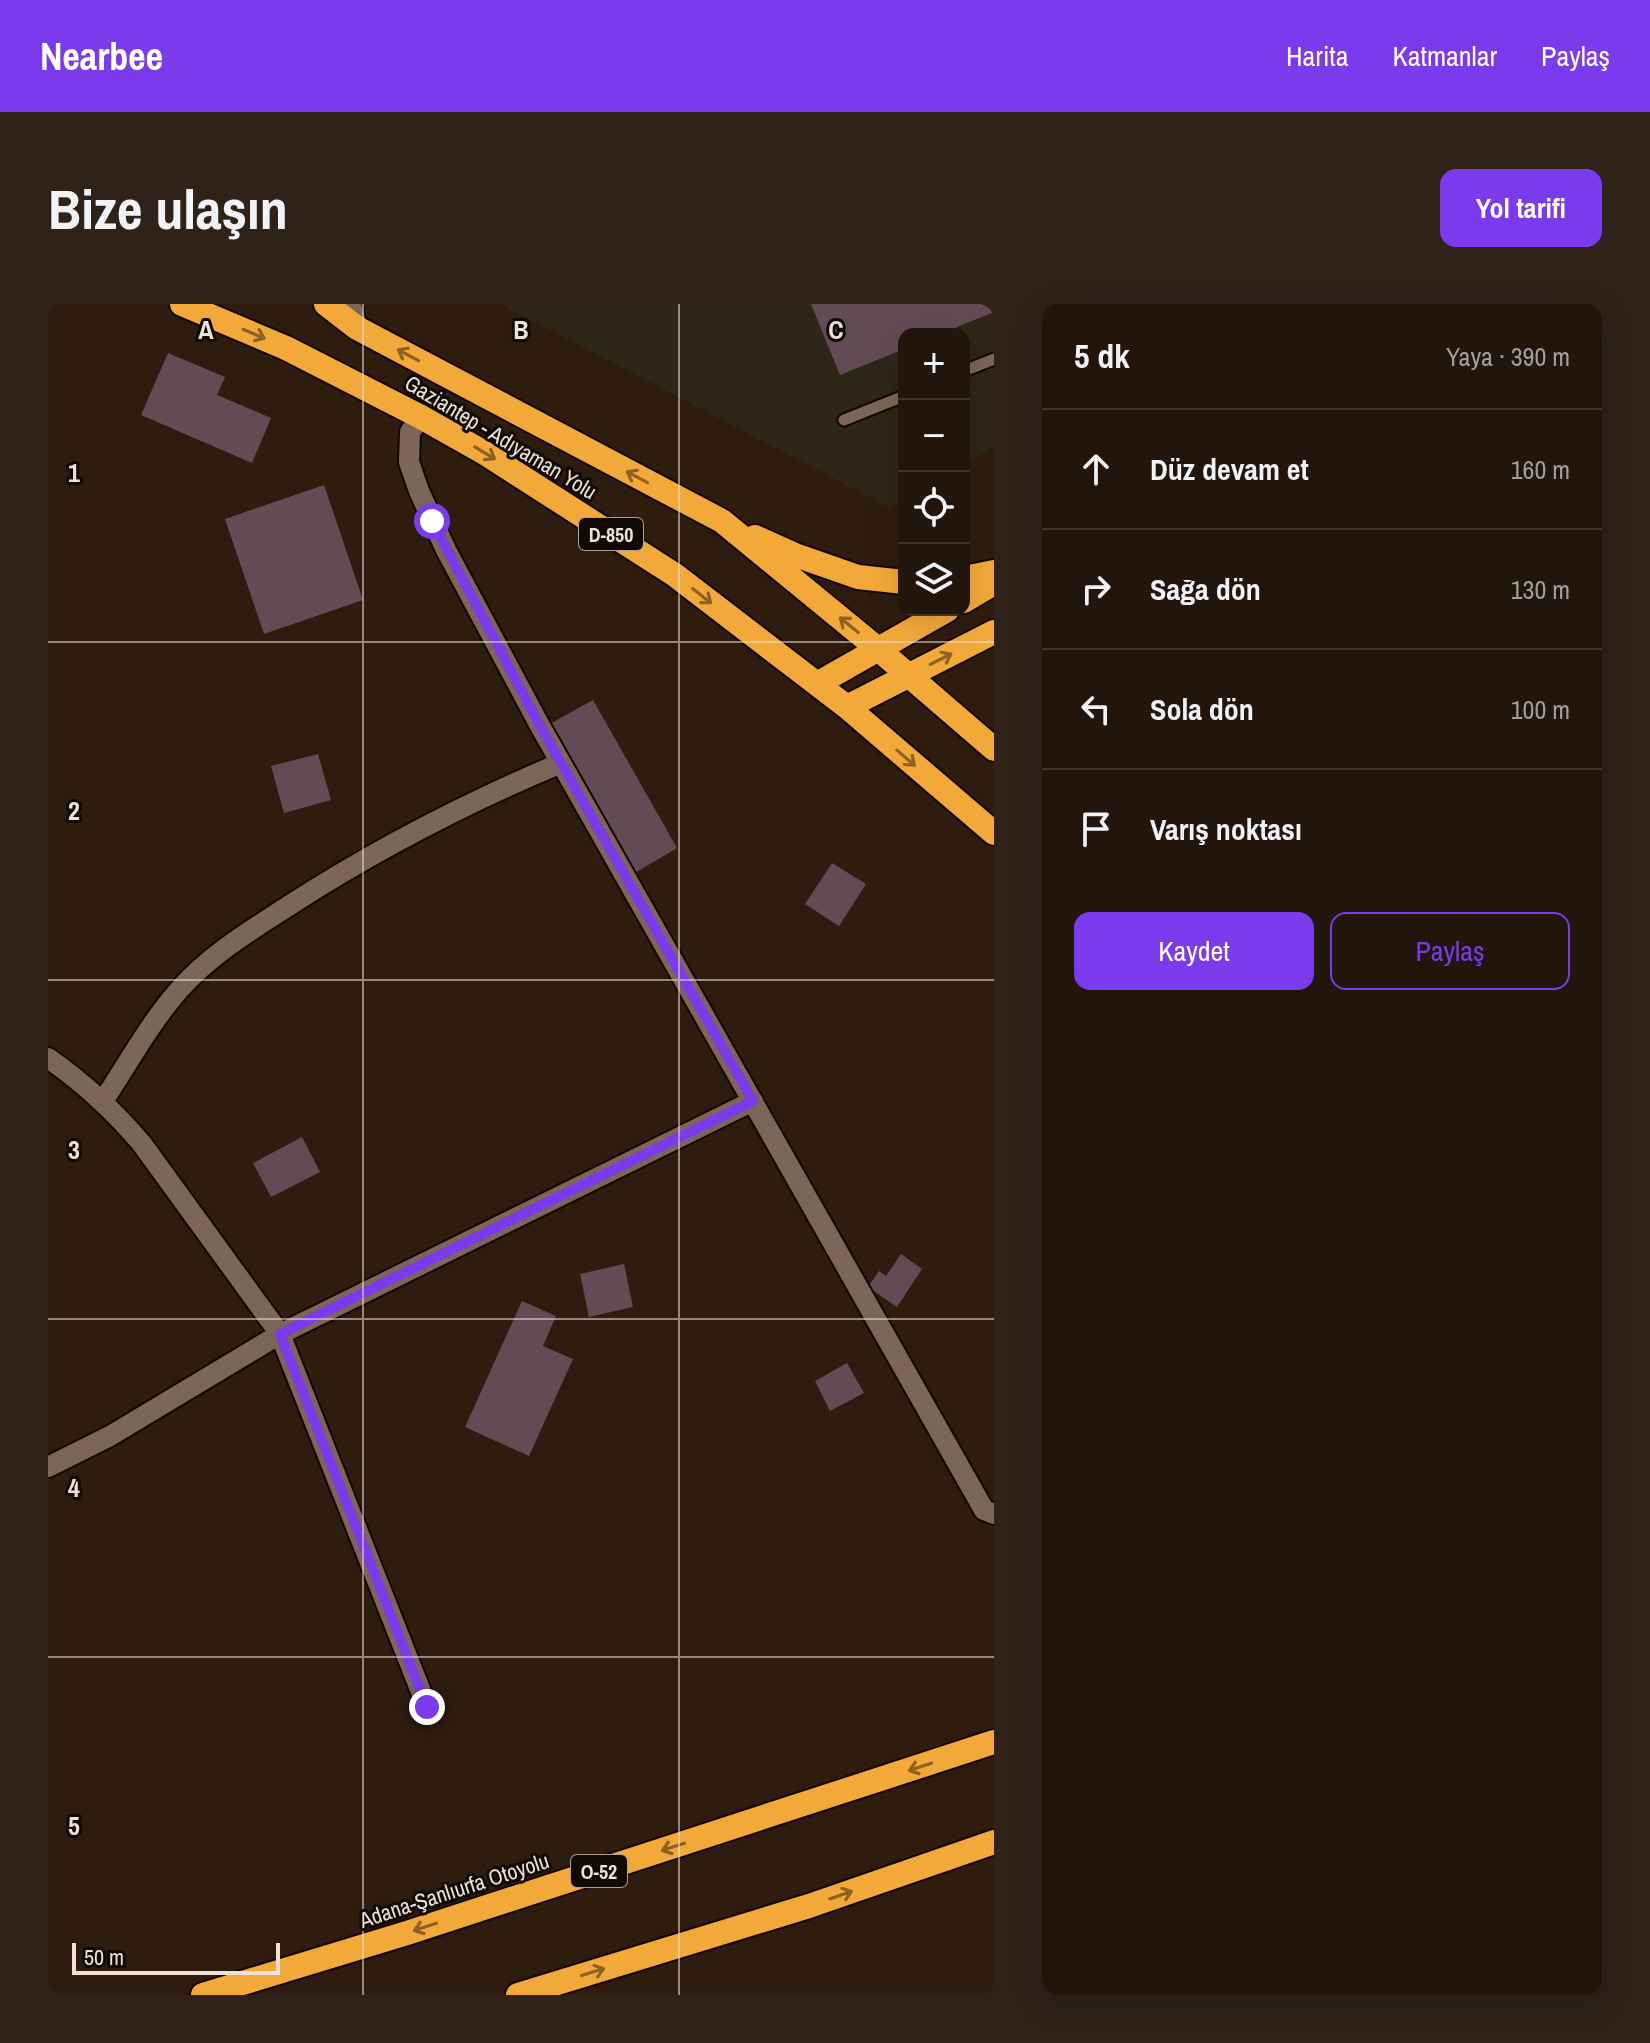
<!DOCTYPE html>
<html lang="tr">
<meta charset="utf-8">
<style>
body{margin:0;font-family:"Archivo Narrow",sans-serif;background:#2e2219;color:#f1f3f6}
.controls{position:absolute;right:24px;top:24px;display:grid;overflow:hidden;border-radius:16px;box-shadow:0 8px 32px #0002}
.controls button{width:72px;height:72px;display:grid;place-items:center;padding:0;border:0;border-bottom:2px solid #3f342c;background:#22150b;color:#f1f3f6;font:40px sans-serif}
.scale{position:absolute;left:24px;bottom:20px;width:208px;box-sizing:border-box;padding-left:8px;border:4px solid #ede1d8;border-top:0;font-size:22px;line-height:28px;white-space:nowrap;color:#ede1d8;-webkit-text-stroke:6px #100904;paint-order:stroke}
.stop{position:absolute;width:24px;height:24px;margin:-18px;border:6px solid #7c3aed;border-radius:50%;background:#fff}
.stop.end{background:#7c3aed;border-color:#fff;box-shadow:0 2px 8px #0008}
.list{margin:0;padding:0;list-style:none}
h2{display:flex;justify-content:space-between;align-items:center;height:104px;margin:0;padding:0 32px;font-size:34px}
h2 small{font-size:26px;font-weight:400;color:#a29f9d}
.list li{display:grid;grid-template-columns:52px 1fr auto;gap:24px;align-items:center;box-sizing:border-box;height:120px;padding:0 32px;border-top:2px solid #3f342c}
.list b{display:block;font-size:30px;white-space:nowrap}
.list em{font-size:26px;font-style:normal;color:#a29f9d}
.actions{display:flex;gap:16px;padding:24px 32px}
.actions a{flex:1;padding:18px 0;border:2px solid #7c3aed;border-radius:16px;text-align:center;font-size:28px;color:#7c3aed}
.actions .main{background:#7c3aed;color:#fff}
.icon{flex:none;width:44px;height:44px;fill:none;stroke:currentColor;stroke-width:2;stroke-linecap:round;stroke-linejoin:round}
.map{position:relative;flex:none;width:946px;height:1691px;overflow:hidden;border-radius:16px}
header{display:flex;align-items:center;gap:48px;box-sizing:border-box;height:112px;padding:0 40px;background:#7c3aed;color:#fff}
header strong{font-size:38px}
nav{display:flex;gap:44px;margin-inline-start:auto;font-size:28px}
.intro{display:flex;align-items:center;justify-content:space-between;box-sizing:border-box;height:192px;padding:0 48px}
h1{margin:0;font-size:56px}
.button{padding:20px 36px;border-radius:16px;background:#7c3aed;color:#fff;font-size:28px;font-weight:700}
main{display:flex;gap:48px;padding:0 48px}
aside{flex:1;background:#22150b;border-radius:16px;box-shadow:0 8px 32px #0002}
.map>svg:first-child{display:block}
</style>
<header>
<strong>Nearbee</strong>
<nav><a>Harita</a><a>Katmanlar</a><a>Paylaş</a></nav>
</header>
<div class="intro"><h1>Bize ulaşın</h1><a class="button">Yol tarifi</a></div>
<main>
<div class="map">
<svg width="946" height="1691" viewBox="0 0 946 1691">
<rect width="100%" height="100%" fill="#2e1c0f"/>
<!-- industrial -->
<path fill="#2e2717" d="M453,0H946V142L916,160V30H856V195L842,204Z"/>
<!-- building -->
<path fill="#634b56" d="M763,0H946V8L892,30H856V45L792,71Z
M120,49L177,73L169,91L223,114L204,159L93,111Z
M276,181L315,296L216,330L177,215Z
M545,396L629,544L585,570L500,421Z
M270,450L283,496L236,509L223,462Z
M784,559L818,580L791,622L757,600Z
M254,833L272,868L223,893L205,859Z
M853,950L874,965L849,1003L820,983L831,967L838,972Z
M576,960L585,1003L541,1013L532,970Z
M474,997L508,1012L495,1042L525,1055L481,1152L417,1123Z
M799,1059L816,1089L782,1107L767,1077Z"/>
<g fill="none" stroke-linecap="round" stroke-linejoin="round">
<!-- lane casing -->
<g stroke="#150600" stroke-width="15">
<path id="lane" d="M916,67L946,55
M796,116L856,92"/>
</g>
<!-- street casing -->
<g stroke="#150600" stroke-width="24">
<path id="street" d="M303,0L309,24
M373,113L362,128L361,158L371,187L398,246L492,422L936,1206L946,1210
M0,754C36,779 66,807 94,840L232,1030L379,1403
M55,797C80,760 101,720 131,686C163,650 202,627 242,601C329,545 418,499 513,459
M0,1163L62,1132L232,1030L705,797"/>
</g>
<!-- highway casing -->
<g stroke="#150600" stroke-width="28">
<path id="highway" d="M134,0L238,44L373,113L435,148L627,271L799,403L946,529
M278,0L309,24L674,217L830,345L946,445
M707,233L747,251L810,273L856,278
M916,274L946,268
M916,297L946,279
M769,380L899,306
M799,403L946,328
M155,1691L359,1629L946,1438
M470,1691L761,1602L946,1538"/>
</g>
<!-- lane -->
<use href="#lane" stroke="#7b6657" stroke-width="11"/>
<!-- street -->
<use href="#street" stroke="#7b6657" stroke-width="20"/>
<!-- highway -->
<use href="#highway" stroke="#f2a939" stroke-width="24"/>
</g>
<!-- one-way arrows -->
<defs><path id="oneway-shaft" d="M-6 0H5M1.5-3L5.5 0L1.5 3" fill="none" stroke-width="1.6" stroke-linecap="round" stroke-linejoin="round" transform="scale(2)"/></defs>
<g stroke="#8c6121">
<use href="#oneway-shaft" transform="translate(206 30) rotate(23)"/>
<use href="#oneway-shaft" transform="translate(360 51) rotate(-152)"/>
<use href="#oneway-shaft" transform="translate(437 149) rotate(31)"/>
<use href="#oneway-shaft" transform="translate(589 173) rotate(-152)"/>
<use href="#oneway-shaft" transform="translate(654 292) rotate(38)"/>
<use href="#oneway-shaft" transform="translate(801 321) rotate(-141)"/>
<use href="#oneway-shaft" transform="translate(893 355) rotate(-27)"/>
<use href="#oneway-shaft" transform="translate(858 454) rotate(41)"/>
<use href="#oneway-shaft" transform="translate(872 1463) rotate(162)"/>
<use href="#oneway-shaft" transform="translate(625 1543) rotate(162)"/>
<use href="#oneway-shaft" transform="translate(793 1591) rotate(-19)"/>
<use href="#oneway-shaft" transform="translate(377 1623) rotate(162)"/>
<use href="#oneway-shaft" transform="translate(545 1668) rotate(-17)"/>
</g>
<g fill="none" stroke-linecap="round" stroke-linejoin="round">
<!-- route -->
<path stroke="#7c3aed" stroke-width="10" d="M379,1403L232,1030L705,797L492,422L384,217"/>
</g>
<!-- grid -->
<path fill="none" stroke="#ede1d8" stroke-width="2" stroke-opacity="0.55" d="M315,0V1691M631,0V1691M0,338H946M0,676H946M0,1015H946M0,1353H946"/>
<g text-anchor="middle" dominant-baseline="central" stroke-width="6" stroke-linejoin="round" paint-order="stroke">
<!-- shield labels -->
<g fill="#100904" stroke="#aba098" stroke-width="2">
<rect x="531" y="214" width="64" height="32" rx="6"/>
<rect x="523" y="1551" width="56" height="32" rx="6"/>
</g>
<g font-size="20" font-weight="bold" fill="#ede1d8">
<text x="563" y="230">D-850</text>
<text x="551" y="1567">O-52</text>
</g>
<!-- street labels -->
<g font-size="22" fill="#ede1d8" stroke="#100904">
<text transform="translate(453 133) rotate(31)">Gaziantep - Adıyaman Yolu</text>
<text transform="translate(406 1586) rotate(-18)">Adana-Şanlıurfa Otoyolu</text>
</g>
</g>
<g font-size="26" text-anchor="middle" font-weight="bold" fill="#ede1d8" stroke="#100904" stroke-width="6" stroke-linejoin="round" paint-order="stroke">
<text x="158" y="35">A</text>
<text x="473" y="35">B</text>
<text x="788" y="35">C</text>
<text x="26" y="178">1</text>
<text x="26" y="516">2</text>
<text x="26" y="855">3</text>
<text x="26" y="1193">4</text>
<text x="26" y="1531">5</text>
</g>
</svg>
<div class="controls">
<button>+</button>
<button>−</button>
<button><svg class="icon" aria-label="locate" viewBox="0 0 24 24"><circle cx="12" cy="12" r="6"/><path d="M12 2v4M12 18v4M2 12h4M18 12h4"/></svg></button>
<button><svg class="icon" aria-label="layers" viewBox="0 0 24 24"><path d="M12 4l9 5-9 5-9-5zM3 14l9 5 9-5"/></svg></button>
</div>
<div class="scale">50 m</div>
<div class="stop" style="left:384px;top:217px"></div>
<div class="stop end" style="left:379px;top:1403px"></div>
</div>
<aside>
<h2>5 dk<small>Yaya · 390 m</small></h2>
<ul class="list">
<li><svg class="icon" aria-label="ahead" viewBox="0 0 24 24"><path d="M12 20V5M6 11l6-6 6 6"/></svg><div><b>Düz devam et</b></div><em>160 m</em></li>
<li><svg class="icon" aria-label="right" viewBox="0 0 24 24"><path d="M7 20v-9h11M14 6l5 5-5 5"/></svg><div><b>Sağa dön</b></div><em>130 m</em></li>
<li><svg class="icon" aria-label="left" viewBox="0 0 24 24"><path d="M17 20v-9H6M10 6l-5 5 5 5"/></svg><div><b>Sola dön</b></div><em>100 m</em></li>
<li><svg class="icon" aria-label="arrive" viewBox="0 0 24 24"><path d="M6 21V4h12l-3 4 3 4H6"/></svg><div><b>Varış noktası</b></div></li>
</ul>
<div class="actions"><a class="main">Kaydet</a><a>Paylaş</a></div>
</aside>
</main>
